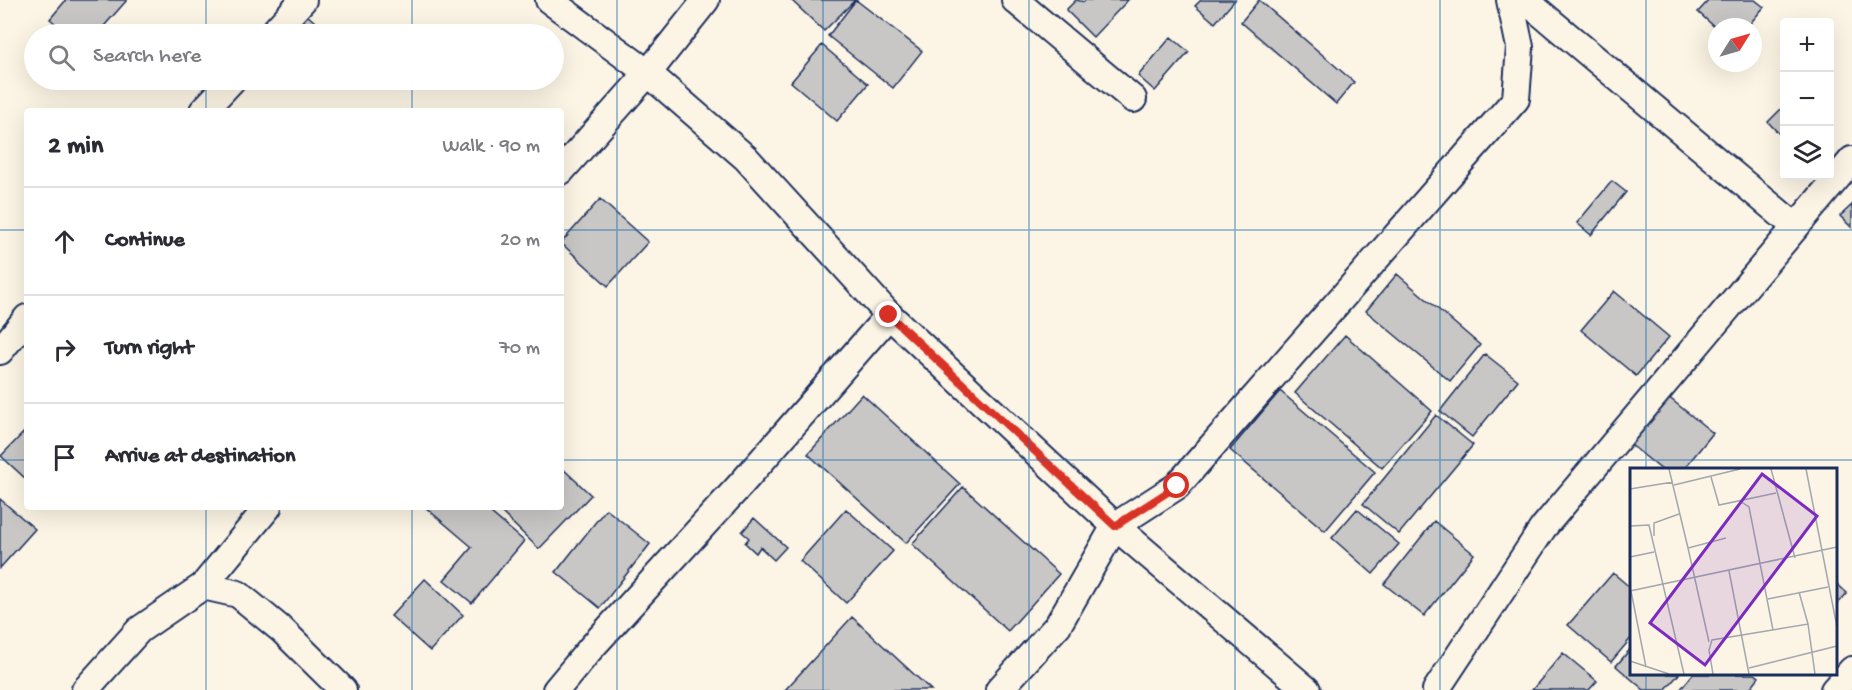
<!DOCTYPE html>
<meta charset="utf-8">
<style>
body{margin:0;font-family:"Gochi Hand",sans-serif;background:#f7f7f7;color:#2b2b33}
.controls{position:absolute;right:18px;top:18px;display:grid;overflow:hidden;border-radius:6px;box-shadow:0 6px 24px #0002}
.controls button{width:54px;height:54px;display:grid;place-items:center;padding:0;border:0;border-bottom:2px solid #e1e1e2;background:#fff;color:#2b2b33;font:30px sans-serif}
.compass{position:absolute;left:1708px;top:18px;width:54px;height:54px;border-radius:50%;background:#fff;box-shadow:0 6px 24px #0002;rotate:53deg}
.stop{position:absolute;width:18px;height:18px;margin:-14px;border:4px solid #d93025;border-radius:50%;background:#fff}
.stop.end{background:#d93025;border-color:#fff;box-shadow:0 2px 6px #0008}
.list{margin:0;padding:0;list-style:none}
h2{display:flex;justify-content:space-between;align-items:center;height:78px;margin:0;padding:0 24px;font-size:26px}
h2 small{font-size:20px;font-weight:400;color:#7c7c81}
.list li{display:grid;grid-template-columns:39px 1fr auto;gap:18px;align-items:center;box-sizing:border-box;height:108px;padding:0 24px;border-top:2px solid #e1e1e2}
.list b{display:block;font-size:22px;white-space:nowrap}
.list em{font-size:20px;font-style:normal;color:#7c7c81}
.icon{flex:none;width:33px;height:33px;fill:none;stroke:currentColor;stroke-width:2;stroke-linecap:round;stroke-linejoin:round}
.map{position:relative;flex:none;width:1852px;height:690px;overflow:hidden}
.search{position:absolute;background:#fff;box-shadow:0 6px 24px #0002;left:24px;top:24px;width:540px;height:66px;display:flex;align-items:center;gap:15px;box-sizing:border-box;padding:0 21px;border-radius:33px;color:#7c7c81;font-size:22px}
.panel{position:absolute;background:#fff;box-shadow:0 6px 24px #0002;left:24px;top:108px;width:540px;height:402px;border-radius:6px}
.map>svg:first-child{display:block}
</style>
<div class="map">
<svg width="1852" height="690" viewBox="0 0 1852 690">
<rect width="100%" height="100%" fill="#fcf5e5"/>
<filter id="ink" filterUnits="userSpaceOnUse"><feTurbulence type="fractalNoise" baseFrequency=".0167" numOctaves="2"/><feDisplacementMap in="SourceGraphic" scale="12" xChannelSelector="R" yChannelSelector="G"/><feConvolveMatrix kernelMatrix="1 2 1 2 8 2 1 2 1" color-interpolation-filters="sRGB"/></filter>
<g filter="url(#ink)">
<!-- building -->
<path fill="#c8c7c6" stroke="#1b2f5e" stroke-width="1.5" d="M66,0H127L97,34H68L50,19Z
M791,0H855L824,31Z
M856,0L922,51L893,88L828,36Z
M1076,0L1084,2L1085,0H1128L1093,37L1066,10Z
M1201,0H1235L1215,23L1195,6Z
M1259,0L1354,82L1336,104L1241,22Z
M1709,0H1755L1764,7L1747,27H1717V29L1698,12Z
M307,15L329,34H290Z
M1171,37L1189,52L1155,91L1138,76Z
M822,45L868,84L837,121L791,82Z
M1784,106V139L1768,122Z
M1612,181L1626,192L1591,235L1577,223Z
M600,199L648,242L608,286L561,243Z
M1852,205V228L1840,216Z
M1397,274L1480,345L1450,381L1366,311Z
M1614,291L1669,337L1636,376L1581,330Z
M1345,335L1432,411L1382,468L1295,393Z
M1485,354L1518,380L1472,437L1440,411Z
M1280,391L1375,472L1325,531L1230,450Z
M862,394L960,484L906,543L808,454Z
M1667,396L1713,433L1683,470H1662L1630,444Z
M1436,415L1473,445L1399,534L1363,504Z
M27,429V480L1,456Z
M561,467L591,495L539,549L501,512L505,507H561Z
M963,487L1059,574L1008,631L912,544Z
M0,499L35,529L0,568Z
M425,507H484L524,541L472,603L444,580L472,547Z
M606,509L650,544L600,608L556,572Z
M846,509L893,551L846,603L800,561Z
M1357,509L1399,544L1373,574L1332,538Z
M754,518L786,547L774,560L760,547L756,553L745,543L749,538L742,532Z
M1434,521L1474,554L1424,616L1384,584Z
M1613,573L1632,589V637L1611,662L1568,625Z
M425,579L463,615L430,651L391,616Z
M1836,583L1847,593L1836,605Z
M852,617L931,690H785Z
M1632,647V674H1679L1665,690H1644L1616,666Z
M1563,653L1597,681L1589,690H1532Z
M1693,674H1755L1759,677L1749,690H1680Z"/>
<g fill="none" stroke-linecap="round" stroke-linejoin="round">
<!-- minor casing -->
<g stroke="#1b2f5e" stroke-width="30">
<path id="minor" d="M549,0L648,73L746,158L889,315L1115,526L1307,690
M1015,0L1133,99
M1525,0L1796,227
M272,34L303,0
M203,111L232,80
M561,171L648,73L706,0
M0,351L27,318
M203,586L268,507
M85,690L139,630L203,586L238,594L283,631L343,690
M556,690L591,648L742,483L889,315
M999,690L1058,625L1115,526L1177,486L1516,99L1520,47L1510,0
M1436,690L1543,528L1852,160
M1834,690L1852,670"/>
</g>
<!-- minor -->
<use href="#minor" stroke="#fcf5e5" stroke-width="26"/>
</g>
</g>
<g fill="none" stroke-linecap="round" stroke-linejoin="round" filter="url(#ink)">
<!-- route -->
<path stroke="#d93025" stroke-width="8" d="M889,315L1115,526L1177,486"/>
</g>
<!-- grid -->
<path fill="none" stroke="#1f6fb2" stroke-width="1.5" stroke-opacity="0.55" d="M206,0V34M412,0V34M617,0V690M823,0V690M1029,0V690M1235,0V690M1440,0V690M1646,0V470M206,80V111M412,80V111M0,230H27M561,230H1852M0,460H27M561,460H1852M206,507V690M412,507V690M1646,674V690"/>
<!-- overview -->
<g transform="translate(1630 468)">
<rect width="207" height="207" fill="#fcf5e5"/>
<path fill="none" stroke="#a2a6af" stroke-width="1.5" d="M39,1L58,80M141,1L165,90M176,1L207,159M81,9L89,37L146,25M44,17L110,1M0,21L43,14M110,33L119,39L143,162M0,58L19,57L54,206M24,68V55L49,46M0,89L24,84M99,103L119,206M0,123L207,79M1,123L16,199M169,124L178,156M138,131L198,119M79,174L58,80L96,70M0,193L39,206M119,200L207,178M83,206L79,182L82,172L178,156L185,206"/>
<path fill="#7b2cbf" fill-opacity="0.15" stroke="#7b2cbf" stroke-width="3" d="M132,6L187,48L75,197L20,155Z"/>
<rect width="207" height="207" fill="none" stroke="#1b2f5e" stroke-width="3"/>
</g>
</svg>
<div class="controls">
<button>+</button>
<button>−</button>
<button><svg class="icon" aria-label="layers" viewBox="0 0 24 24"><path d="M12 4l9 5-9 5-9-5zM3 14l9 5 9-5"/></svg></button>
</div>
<svg class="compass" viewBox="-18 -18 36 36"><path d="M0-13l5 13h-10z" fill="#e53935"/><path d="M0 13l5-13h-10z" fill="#7c7c81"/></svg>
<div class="stop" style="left:1177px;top:486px"></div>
<div class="stop end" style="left:889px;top:315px"></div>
<div class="search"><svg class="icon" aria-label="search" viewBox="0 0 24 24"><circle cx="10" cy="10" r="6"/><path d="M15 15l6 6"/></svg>Search here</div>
<section class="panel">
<h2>2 min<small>Walk · 90 m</small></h2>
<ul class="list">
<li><svg class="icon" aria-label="ahead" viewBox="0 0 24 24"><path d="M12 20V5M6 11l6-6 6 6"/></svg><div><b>Continue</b></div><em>20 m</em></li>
<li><svg class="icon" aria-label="right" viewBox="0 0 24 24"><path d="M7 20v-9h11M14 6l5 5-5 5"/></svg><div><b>Turn right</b></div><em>70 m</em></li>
<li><svg class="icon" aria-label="arrive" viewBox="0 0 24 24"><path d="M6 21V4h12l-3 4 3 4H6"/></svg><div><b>Arrive at destination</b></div></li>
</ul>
</section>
</div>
